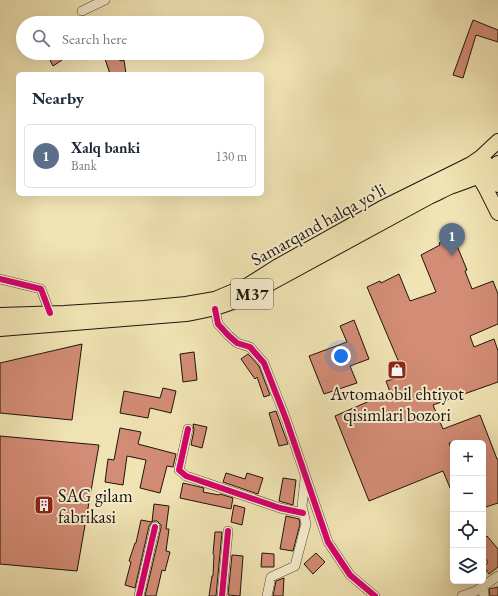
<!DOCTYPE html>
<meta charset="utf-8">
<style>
body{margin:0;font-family:"EB Garamond",serif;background:#f2f2f3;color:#1f2937}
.controls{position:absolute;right:12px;bottom:12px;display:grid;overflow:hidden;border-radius:6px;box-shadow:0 4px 16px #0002}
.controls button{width:36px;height:36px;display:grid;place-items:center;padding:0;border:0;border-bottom:1px solid #e0e1e3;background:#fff;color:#1f2937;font:20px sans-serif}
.you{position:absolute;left:341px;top:356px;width:14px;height:14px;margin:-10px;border:3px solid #fff;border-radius:50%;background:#1a73e8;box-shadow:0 0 0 6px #1a73e833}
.badge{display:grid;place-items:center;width:26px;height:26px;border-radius:50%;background:#8f2418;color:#fff;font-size:13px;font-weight:700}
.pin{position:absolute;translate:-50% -33px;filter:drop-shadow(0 1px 2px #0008)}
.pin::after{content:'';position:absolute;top:21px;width:14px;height:12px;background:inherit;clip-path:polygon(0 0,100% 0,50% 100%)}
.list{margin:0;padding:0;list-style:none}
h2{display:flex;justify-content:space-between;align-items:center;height:52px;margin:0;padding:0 16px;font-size:17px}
h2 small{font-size:13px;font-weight:400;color:#747a83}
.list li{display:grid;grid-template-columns:26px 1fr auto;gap:12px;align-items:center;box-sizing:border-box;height:64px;margin:0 8px 8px;padding:0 8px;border:1px solid #e0e1e3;border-radius:6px}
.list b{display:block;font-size:15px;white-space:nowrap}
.list p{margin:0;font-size:13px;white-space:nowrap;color:#747a83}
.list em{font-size:13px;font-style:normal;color:#747a83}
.icon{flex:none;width:22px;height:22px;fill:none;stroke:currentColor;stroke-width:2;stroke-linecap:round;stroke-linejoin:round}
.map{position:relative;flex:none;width:498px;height:596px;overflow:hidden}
.search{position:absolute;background:#fff;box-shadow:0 4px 16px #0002;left:16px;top:16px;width:248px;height:44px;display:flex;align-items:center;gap:10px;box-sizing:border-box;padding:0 14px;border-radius:22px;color:#747a83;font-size:15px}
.panel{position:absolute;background:#fff;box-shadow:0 4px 16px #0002;left:16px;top:72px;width:248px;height:124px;border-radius:6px}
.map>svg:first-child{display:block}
</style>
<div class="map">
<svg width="498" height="596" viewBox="0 0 498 596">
<rect width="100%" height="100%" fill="#f1e4b4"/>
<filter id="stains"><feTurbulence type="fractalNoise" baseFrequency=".005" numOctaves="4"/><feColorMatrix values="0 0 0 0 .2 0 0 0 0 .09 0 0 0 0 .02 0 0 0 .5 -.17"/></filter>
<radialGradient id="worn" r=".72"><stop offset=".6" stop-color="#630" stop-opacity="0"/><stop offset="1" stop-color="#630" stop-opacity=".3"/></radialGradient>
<!-- building -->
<path fill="#d38c75" stroke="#1d150c" d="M473,20L498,30V42L476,35L463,78L453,75Z
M53,53H59L62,60L53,66L48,56Z
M103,53H117L120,61L124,60L126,74H110Z
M453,236L467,270L465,271L472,289L493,281L498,294V324L470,336L474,347L494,339L498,351V382L433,405L443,429L480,415L497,459H498V503L483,508V443H449L453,454V495L443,471L369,501L335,416L390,392L386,381L406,376L401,364L400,365L367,287L380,281L381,283L399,274L410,301L436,292L421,255L440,245L439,243Z
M354,320L369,359L350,366L357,383L324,394L309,356L347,342L340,326Z
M82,344L72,420L0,413V363Z
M194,352L197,380L183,382L180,354Z
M248,354L259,366L270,395L264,397L257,377L255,379L241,359Z
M163,388L176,391L171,413L150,408L148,418L120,413L124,391L160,398Z
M276,411L288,444L279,446L269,413Z
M193,424L207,427L202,448L191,445L194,430Z
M120,428L141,432L138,444L176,454L173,467L167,466L160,493L140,488L146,460L127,456L123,485L105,482L108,459L114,460Z
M0,436L99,445L77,571L0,564Z
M226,473L245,479L247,473L263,478L258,494L223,482Z
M283,478L296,480L293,505L279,501Z
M183,483L204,488L203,492L219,495L220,494L233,498L231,509L180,498Z
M154,504L169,506L166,529H169L166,551L170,552L165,571L162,570L156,596H145L161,528V525L157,521H153L149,526L135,588L125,585L131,562L129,561L135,543H136L141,520L152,522Z
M234,505L245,508L242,525L231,522Z
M286,516L299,519L300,524L293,551L280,549Z
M215,532H222L216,596H209L212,576H213L214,555L213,554Z
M487,536L498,549V567L489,574L484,567L488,562L483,555V539Z
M262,553L274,554V567H261Z
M316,553L325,562L313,574L304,564Z
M232,555L243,556L240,596L228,595Z
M284,578L283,596H273L276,581Z
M498,587V596H490L489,589Z"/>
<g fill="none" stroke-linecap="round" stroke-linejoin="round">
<!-- minor casing -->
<g stroke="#524936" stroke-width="10">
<path id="minor" d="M82,11L105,0
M0,279L41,289L50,313
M215,309L218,324L228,335L237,343L250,347L264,363L286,419L328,542L350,575L375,596
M188,429L179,470L186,476L280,508L303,513
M483,586L484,596
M139,596L155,527
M222,596L228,531
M267,596L271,577L295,566L296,562L306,524L302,506L305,479
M462,596L476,591L498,576"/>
</g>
<!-- primary casing -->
<g stroke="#1d150c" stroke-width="16">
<path id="primary" d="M483,159L491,170L498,185
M472,166L485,187L498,213"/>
</g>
<!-- trunk casing -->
<g stroke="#1d150c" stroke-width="16">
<path id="trunk" d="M0,315L64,313L144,308L186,304L215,299L248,285L278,266L382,208L471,164L481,157L498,141
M0,329L186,314C210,310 225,306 247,296L429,197C436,194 443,190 450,187C467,181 484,176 498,163"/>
</g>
<!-- minor -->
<use href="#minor" stroke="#f6edce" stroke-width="9"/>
<!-- primary -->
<use href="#primary" stroke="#f1e4b4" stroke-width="14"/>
<!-- trunk -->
<use href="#trunk" stroke="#f1e4b4" stroke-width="14"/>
<!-- cycleway casing -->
<g stroke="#f6edce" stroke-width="8">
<path id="cycleway" d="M0,279L41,289L50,313
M215,309L218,324L228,335L237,343L250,347L264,363L286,419L328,542L350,575L375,596
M188,429L179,470L186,476L280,508L303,513
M139,596L155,527
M222,596L228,531"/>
</g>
<!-- cycleway -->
<use href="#cycleway" stroke="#d6006c" stroke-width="6"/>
</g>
<!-- icons -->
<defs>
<g id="shop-square" transform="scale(1)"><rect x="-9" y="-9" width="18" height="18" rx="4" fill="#8f2418" stroke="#f6edce"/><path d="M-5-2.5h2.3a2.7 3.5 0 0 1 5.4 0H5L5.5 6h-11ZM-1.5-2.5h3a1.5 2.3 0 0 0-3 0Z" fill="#fff"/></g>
<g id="building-square" transform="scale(1)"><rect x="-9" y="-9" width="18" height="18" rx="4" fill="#8f2418" stroke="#f6edce"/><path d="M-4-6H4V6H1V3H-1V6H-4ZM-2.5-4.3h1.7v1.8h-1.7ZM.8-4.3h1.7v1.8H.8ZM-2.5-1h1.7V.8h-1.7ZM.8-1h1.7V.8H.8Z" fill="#fff"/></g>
</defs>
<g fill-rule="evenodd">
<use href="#shop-square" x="397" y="370"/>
<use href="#building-square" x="44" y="505"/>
</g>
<g text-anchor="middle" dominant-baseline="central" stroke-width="4" stroke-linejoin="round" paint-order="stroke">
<!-- shield labels -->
<rect fill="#f6edce" stroke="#5e5646" stroke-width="1" x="231" y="279" width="42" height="30" rx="3"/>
<g font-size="17" font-weight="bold" fill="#1d150c">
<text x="252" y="294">M37</text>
</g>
<!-- street labels -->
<g font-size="18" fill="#1d150c" stroke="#f6edce">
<text transform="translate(318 224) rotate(-29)">Samarqand halqa yoʻli</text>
</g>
<!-- poi labels -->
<g font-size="18" fill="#1d150c" stroke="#f6edce">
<text x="397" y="393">Avtomaobil ehtiyot<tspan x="397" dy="21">qisimlari bozori</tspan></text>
<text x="58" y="495" text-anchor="start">SAG gilam<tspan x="58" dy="21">fabrikasi</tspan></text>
</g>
</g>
<rect width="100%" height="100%" filter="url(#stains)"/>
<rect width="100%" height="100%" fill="url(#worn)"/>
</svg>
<div class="controls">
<button>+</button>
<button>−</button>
<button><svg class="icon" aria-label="locate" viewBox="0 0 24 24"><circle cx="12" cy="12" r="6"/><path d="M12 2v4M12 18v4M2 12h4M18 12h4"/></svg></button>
<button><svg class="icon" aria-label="layers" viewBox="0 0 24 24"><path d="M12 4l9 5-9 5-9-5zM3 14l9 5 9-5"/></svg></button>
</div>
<div class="you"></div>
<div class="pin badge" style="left:452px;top:256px;background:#5c6f8a">1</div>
<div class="search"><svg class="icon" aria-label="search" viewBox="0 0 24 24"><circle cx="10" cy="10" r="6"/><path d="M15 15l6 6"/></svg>Search here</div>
<section class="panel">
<h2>Nearby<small></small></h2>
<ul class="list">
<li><span class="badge" style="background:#5c6f8a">1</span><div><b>Xalq banki</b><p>Bank</p></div><em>130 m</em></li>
</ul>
</section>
</div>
